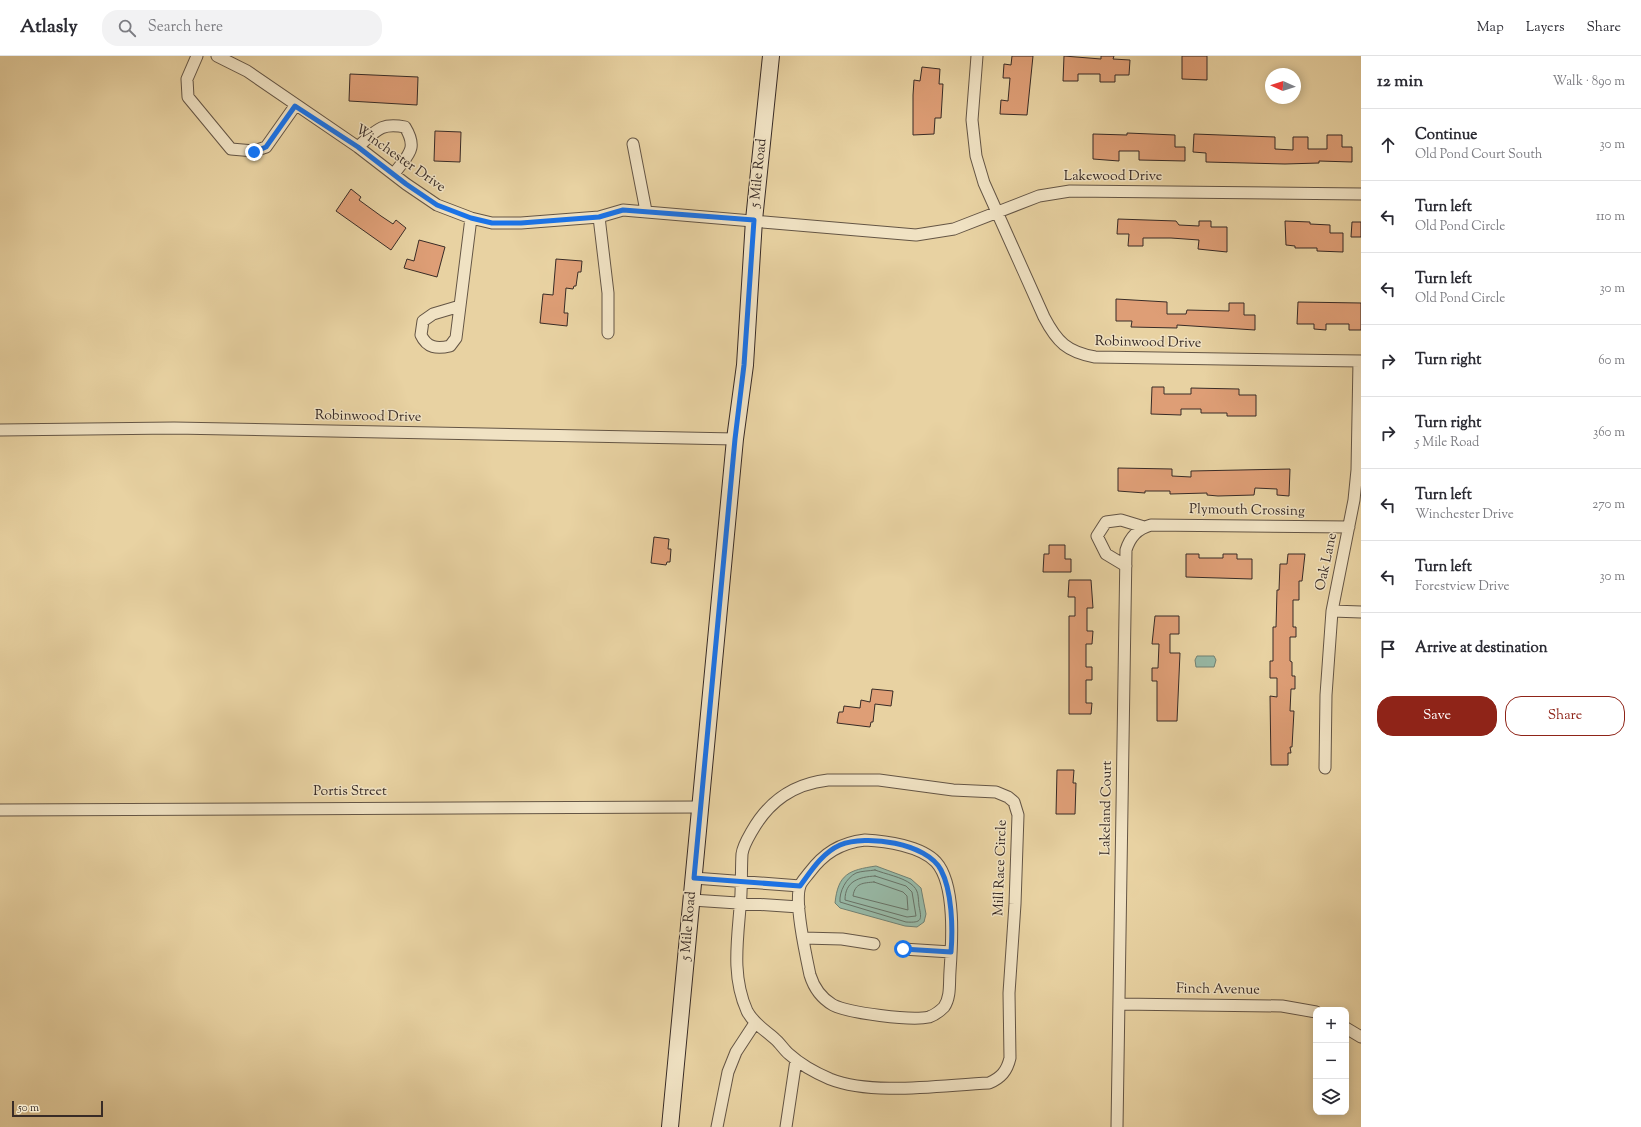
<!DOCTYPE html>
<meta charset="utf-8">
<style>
body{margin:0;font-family:"Sorts Mill Goudy",serif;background:#f2f2f3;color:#2b2b33}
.controls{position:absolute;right:12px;bottom:12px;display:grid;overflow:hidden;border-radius:8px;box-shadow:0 2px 10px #0003}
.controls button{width:36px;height:36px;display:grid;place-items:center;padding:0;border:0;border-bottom:1px solid #e1e1e2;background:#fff;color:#2b2b33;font:20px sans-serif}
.compass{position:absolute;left:1265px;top:12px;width:36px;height:36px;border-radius:50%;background:#fff;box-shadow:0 2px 10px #0003;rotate:273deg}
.scale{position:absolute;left:12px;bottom:10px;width:91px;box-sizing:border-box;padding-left:4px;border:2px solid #382b26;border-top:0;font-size:11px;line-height:14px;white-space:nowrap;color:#382b26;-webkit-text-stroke:3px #f0e2c3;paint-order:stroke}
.stop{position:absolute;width:12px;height:12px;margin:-9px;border:3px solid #1a73e8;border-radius:50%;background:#fff}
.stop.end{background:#1a73e8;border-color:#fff;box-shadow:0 1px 4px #0008}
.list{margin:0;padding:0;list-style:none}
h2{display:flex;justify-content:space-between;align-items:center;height:52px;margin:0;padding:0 16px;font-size:17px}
h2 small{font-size:13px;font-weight:400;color:#7c7c81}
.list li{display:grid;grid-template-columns:26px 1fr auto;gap:12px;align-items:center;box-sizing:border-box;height:72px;padding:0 16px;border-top:1px solid #e1e1e2}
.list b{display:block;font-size:15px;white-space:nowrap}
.list p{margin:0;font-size:13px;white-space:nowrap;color:#7c7c81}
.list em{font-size:13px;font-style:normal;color:#7c7c81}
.actions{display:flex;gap:8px;padding:12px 16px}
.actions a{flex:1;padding:9px 0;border:1px solid #8f2418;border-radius:16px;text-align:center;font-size:14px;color:#8f2418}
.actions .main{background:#8f2418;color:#fff}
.icon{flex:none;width:22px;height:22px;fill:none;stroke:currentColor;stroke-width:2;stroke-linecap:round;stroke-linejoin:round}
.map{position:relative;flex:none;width:1361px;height:1071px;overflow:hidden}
header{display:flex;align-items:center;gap:24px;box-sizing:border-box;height:56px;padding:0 20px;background:#fff;border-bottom:1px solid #e1e1e2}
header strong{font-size:19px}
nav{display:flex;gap:22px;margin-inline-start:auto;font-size:14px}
.search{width:280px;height:36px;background:#f2f2f3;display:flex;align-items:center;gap:10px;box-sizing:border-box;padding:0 14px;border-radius:16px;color:#7c7c81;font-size:15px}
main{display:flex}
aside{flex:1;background:#fff}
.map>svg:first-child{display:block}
</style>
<header>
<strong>Atlasly</strong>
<div class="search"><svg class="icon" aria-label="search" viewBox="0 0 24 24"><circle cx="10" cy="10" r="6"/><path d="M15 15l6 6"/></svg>Search here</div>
<nav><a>Map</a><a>Layers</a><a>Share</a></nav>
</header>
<main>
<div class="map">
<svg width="1361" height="1071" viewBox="0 0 1361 1071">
<rect width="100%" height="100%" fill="#e8d2a2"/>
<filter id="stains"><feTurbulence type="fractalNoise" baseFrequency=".005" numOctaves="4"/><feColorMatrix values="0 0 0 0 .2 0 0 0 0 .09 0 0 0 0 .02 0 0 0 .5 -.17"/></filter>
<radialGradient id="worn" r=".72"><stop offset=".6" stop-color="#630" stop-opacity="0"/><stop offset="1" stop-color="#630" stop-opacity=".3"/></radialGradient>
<!-- water -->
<path fill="#97b8a5" stroke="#718072" d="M1197,600H1214L1216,604L1214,611H1196L1195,604Z
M876,810L911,823L921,832L926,858L924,866L917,871L905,870L840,852L835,847C838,818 849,814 876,810Z"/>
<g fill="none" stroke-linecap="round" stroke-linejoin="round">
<!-- shore -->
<path stroke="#687266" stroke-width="1" d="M875,814C885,818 902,821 911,828C919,834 918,840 919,850C922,864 922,867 906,866L840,846C839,836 846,822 856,817C861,815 869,815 875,814Z
M875,820L906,830L912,836L916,860L907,861L845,844C845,825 859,821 875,820Z
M874,826L903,836L907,840L908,854L853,840C855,827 863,827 874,826Z"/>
</g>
<!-- building -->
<path fill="#de9e76" stroke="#382b26" d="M1012,0H1033L1027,59L1000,58L1001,44L1008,45L1010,22H1003L1004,8L1011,9Z
M1064,0L1101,3V0H1114L1113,3L1130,4L1129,19H1115V26H1100V18H1078V25H1063Z
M1182,0H1207V24L1182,23Z
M922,11L940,13L939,28H943L941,62H935L934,78L913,79V39L914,24L920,25Z
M350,18L418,21L417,49L349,45Z
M435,75L461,76L460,106L434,105Z
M1127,77L1175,79V91H1185V105L1139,104V95H1119V105L1093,103V78L1127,79Z
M1194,78L1275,81V93L1293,94V81H1308V93H1327V79H1342V91H1352V106L1319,105V107L1285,108L1206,106V97L1193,96Z
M351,133L361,141L359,144L381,160L393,168L396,164L406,172L391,194L336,155Z
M1118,163L1176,165L1179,169L1199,170V165H1211V171H1227V196L1198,193L1199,184L1171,182H1143V190H1128L1129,178H1117Z
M1285,165L1310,166V168L1330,169V177H1343V196L1317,195V192H1295V190L1286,189Z
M1352,166H1361V181H1351Z
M419,184L445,191L437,221L404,212L407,203L414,205Z
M556,203L582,205L581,216H578L576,230H574L573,233L566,232L564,257H568L567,270L540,267L543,238L553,239Z
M1116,243L1167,246V258H1186L1187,254L1229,255V247H1244V259H1255V274L1177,269V272L1131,271L1132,265H1116Z
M1298,246L1361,247V274H1349V268H1326V274L1314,273V268H1297Z
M1152,331H1164V338H1191V332L1239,333V339H1256V360H1227V357H1201V353H1181V359L1151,358Z
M1118,412L1172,413V420L1191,421V415L1290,413L1289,440L1277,439V433L1255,432L1254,439L1218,440L1207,439V437L1170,438V435H1145V437L1118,435Z
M654,481L669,483L668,493H671L670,506H667L666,509L651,507Z
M1049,489H1065V503H1071V516H1043L1044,498H1049Z
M1186,498H1199V502H1223V498H1237V503H1252V523L1186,521Z
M1288,498H1305L1302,525H1299V544H1293V571H1296V581H1290V605L1292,606V620H1295V633H1291L1290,655H1294L1292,691H1290L1291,697H1288V709H1271L1270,640L1277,641V622H1270V605H1273V571H1276L1277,534H1279L1280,508H1287Z
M1069,524H1091L1093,552H1087V575H1093L1092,588H1086V611H1092V624H1086V647H1092L1091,658H1069V560H1075V541H1068Z
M1155,560H1179V578H1170V597H1180L1177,665H1157V625H1152V612H1158L1159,588H1152Z
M872,633L893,635L891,650L875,648L873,666H871L870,671L837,667L839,656H843L844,650L860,652L861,644L870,646Z
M1057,714H1074L1073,727H1076L1075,758H1056Z"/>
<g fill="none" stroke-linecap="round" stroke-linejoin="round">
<!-- street casing -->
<g stroke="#645545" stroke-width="13">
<path id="street" d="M197,0L187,23L188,41L231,93L254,95L266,91L295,50
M217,0L247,15L358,91L406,128L437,149L471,162L492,167H521L599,161L623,154L916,179L954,173L1039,140L1070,135L1361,138
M977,0L972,64L976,100L984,127L1044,261C1057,286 1067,296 1095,301L1361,305
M633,88L646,155
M358,91C376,75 380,66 405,71C419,94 407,99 394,118
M599,161L608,237V277
M460,250L433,258L423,265L421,279C427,292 437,293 450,290L456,282L471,162
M0,374L174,372L735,383
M1126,510L1106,498L1097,480L1106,466L1121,464L1144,471
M1332,555L1361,556
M1325,712L1326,639L1332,555L1354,444L1357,414L1359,305
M828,724H879L953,734L996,736L1008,741L1014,746L1018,759L1015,848L1009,937L1010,1002C1007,1015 1001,1022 989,1027C942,1029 873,1040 830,1023C816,1017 801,1009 789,998C784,994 780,987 775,983C765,974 753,967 747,955C732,921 737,888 740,852C742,834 741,815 742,798C743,790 748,782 752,775C769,745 793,728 828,724Z
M0,754L701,751
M865,784C886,785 921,790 936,806C956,828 952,887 950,915C949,927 951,941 944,951C940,955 935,959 929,961C911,965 849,957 833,949C821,942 814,932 810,919C806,900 794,846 800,830C801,826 806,821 809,817C824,797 840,787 865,784Z
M694,822L800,830
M692,844L799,851
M803,882L842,883L874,888
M903,893L951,896
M1119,948L1282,950L1316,956
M1346,972L1361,981
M717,1071L728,1016L736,996L755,967
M786,1071L796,1004
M1117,1071L1126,494C1130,481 1137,473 1151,469L1349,471"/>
</g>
<!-- secondary casing -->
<g stroke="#382b26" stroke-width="18">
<path id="secondary" d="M670,1071L735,383L745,309L754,164L771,0"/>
</g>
<!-- street -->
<use href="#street" stroke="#f0e2c3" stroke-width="11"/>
<!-- secondary -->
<use href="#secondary" stroke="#f0e2c3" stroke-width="16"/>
</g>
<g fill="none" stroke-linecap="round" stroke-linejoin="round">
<!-- route -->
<path stroke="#1a73e8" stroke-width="5" d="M254,96L266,91L295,50L358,91L406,128L437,149L471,162L492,167H521L599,161L623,154L754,164L744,309L735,383L694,822L800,830C811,815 822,797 840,789C866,778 927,787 941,814C952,835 953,872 951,896L903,893"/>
</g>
<g text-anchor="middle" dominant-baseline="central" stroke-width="3" stroke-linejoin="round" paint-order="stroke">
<!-- street labels -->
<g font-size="14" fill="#382b26" stroke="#f0e2c3">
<text transform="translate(400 103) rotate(35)">Winchester Drive</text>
<text transform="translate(759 117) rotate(-84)">5 Mile Road</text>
<text x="1113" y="121">Lakewood Drive</text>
<text transform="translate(1148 287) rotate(1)">Robinwood Drive</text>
<text transform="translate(368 361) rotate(1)">Robinwood Drive</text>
<text transform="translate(1247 455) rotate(1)">Plymouth Crossing</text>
<text transform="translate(1327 506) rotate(-78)">Oak Lane</text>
<text x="350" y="736">Portis Street</text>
<text transform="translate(1107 752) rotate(-89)">Lakeland Court</text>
<text transform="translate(1001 812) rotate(-88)">Mill Race Circle</text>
<text transform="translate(689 870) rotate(-85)">5 Mile Road</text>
<text transform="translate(1218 934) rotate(1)">Finch Avenue</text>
</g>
</g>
<rect width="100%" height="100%" filter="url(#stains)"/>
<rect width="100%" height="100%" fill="url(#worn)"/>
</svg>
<div class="controls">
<button>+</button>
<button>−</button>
<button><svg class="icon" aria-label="layers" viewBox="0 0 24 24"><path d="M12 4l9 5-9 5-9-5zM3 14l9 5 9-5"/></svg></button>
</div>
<svg class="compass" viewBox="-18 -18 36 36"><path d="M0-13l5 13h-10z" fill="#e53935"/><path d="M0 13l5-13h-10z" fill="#7c7c81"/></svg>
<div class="scale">50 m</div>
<div class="stop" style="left:903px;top:893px"></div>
<div class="stop end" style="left:254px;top:96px"></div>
</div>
<aside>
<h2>12 min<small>Walk · 890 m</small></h2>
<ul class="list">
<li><svg class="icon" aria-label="ahead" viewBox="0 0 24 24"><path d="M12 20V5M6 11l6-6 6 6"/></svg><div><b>Continue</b><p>Old Pond Court South</p></div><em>30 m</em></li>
<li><svg class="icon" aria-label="left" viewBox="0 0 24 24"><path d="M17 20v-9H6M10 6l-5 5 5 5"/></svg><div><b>Turn left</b><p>Old Pond Circle</p></div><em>110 m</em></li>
<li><svg class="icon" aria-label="left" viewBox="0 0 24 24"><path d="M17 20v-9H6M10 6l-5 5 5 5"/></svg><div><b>Turn left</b><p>Old Pond Circle</p></div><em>30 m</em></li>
<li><svg class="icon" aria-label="right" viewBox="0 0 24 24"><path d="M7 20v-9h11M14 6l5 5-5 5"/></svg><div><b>Turn right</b></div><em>60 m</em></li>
<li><svg class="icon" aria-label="right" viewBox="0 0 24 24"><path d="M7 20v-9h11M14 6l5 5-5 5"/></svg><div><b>Turn right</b><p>5 Mile Road</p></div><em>360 m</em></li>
<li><svg class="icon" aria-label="left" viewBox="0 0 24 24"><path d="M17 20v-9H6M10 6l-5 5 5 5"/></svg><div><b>Turn left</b><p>Winchester Drive</p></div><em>270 m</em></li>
<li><svg class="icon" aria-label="left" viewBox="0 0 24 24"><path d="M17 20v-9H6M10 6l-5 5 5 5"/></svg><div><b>Turn left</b><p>Forestview Drive</p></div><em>30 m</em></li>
<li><svg class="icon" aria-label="arrive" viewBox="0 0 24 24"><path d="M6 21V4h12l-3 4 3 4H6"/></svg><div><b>Arrive at destination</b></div></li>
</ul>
<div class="actions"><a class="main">Save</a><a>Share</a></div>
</aside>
</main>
